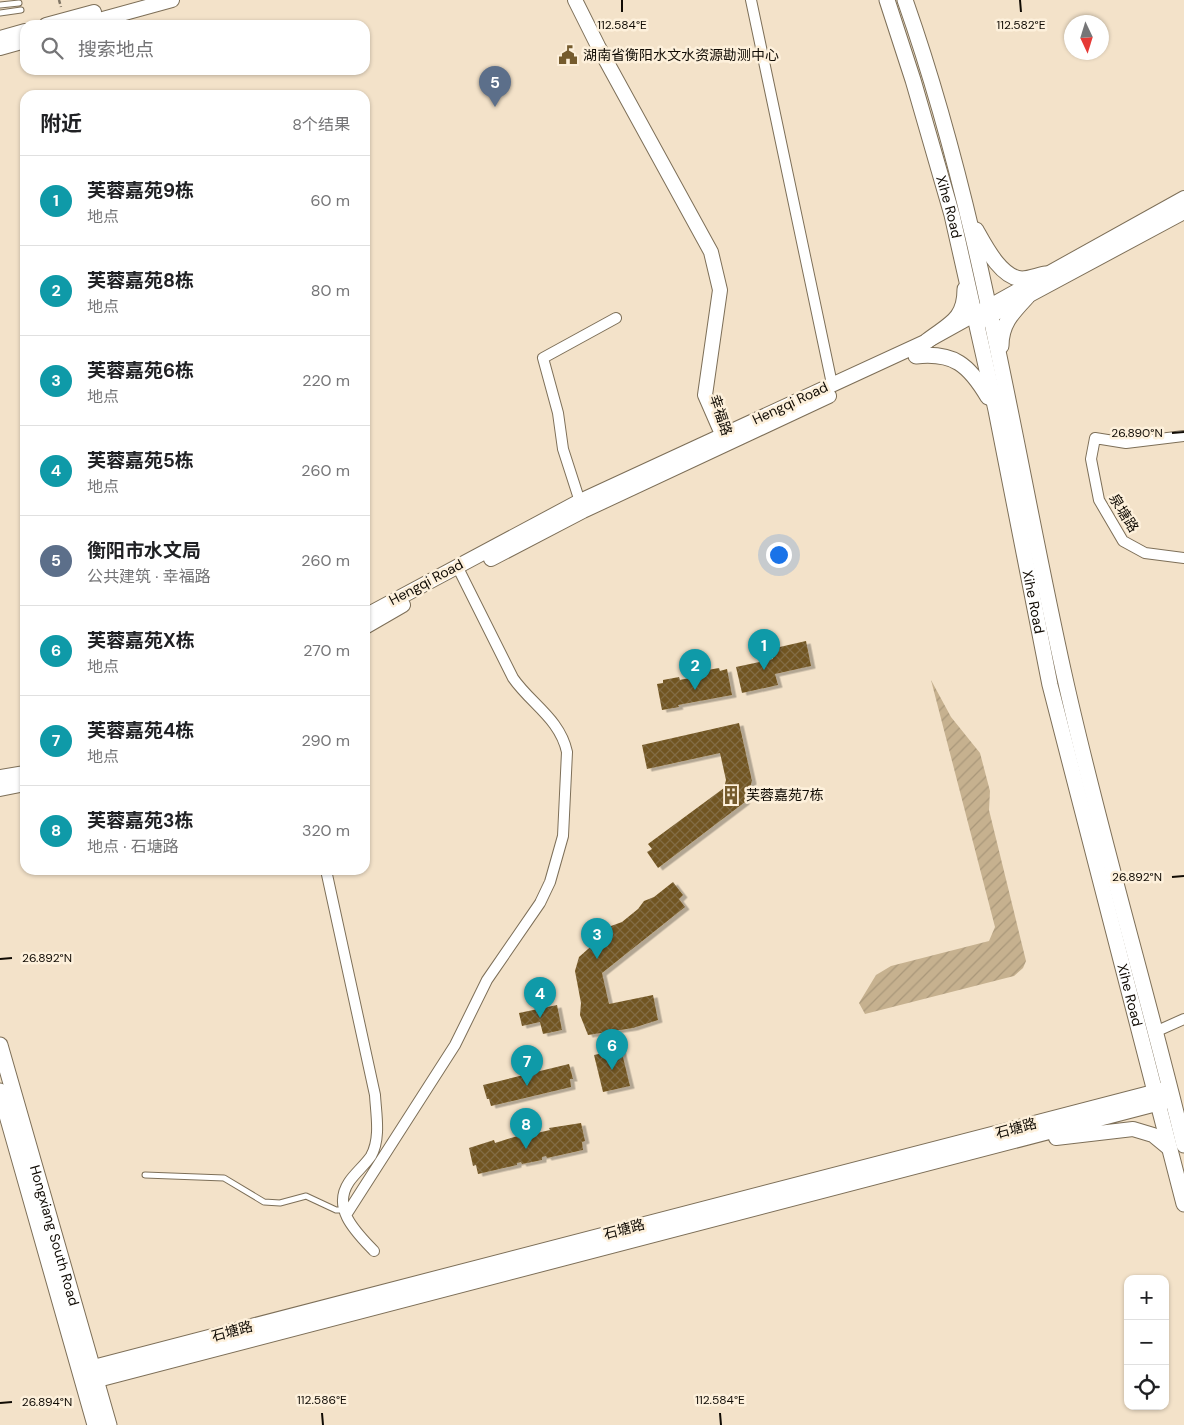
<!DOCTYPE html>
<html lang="zh">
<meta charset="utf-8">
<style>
body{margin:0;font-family:"DM Sans","Noto Sans SC",sans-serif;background:#f2f2f2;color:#202124}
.controls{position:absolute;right:15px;bottom:15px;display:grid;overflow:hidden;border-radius:10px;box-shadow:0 1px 4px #0004}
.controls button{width:45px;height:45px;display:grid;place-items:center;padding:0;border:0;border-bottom:1px solid #e0e0e0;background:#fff;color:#202124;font:25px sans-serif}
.compass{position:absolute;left:1064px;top:15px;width:45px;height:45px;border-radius:50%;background:#fff;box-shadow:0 1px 4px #0004;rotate:176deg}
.you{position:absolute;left:778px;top:554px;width:18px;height:18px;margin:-12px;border:4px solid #fff;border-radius:50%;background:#1a73e8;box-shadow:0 0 0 8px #1a73e833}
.badge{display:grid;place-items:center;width:32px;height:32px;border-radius:50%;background:#1a73e8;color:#fff;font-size:16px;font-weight:700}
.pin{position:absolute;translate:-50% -41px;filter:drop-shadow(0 1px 2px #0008)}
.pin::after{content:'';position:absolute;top:26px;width:18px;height:15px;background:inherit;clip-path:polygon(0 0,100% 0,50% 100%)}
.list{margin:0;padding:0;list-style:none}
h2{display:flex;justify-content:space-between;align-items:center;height:65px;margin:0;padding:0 20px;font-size:21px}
h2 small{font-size:16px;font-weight:400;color:#757577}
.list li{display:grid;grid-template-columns:32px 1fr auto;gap:15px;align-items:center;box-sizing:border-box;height:90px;padding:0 20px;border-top:1px solid #e0e0e0}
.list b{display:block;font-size:19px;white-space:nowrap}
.list p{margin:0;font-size:16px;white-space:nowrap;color:#757577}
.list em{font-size:16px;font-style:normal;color:#757577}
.icon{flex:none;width:28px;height:28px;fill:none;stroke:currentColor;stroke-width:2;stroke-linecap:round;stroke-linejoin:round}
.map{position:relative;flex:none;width:1184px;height:1425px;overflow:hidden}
.search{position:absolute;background:#fff;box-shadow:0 1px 4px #0004;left:20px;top:20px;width:350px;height:55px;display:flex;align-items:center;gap:12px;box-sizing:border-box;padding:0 18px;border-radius:15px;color:#757577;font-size:19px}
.panel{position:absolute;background:#fff;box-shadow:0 1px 4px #0004;left:20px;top:90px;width:350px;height:785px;border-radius:15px}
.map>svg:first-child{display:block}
</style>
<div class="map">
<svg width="1184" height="1425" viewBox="0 0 1184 1425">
<defs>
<pattern id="garden-furrows" width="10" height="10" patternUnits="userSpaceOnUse" patternTransform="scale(1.25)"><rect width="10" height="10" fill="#c6b18f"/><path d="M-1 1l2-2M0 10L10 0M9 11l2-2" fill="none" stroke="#a9977a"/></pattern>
<pattern id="building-cross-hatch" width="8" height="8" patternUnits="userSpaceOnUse" patternTransform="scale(1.25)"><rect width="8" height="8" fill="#715420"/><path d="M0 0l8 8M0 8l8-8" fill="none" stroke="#826c45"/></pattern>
<filter id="shadow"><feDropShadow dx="4.5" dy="2.5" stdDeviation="0" flood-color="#0004"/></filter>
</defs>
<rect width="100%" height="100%" fill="#f3e2c9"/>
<!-- garden -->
<path fill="url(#garden-furrows)" d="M931,680L951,717L980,753L990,791L989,810L1026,961L1023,968L1014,976L865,1014L859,1003L876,975L891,966L989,941L995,927Z"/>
<!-- building -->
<path fill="url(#building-cross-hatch)" filter="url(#shadow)" d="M806,641L811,666L775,674L778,685L742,693L736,667L773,659L771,649Z
M719,668L720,671L727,669L732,695L678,705L679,707L662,710L657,684L663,683V680L679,677L680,680L703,675L702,671Z
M739,723L752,781L745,802L658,868L647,852L652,849L648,844L724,788L726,780L720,753L647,769L642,745Z
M673,882L683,895L679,899L685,907L602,973L609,1004L653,995L658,1020L633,1028L588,1035L580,1015L581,1003L575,971L579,957L605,934L611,926L622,922L638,909L644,901L654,897Z
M557,1005L562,1030L543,1034L540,1022L522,1026L519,1013Z
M621,1049L630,1086L603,1092L594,1055Z
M569,1064L573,1079H570L571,1087L491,1106L489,1099H487L483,1085Z
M581,1123L585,1141L582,1142L583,1150L547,1158L546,1156L542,1157V1160L522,1164L521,1162L517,1163V1165L478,1174L476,1165L473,1166L469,1148L494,1140L495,1143L524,1134V1136L550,1130L549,1128Z"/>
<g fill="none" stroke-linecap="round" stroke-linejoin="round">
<!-- service casing -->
<g stroke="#7d6f58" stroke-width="7">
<path id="service" d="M0,5L19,3
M0,13L21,10
M145,1175L224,1178L264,1202L280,1203L306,1196L336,1210H343"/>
</g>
<!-- minor casing -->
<g stroke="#7d6f58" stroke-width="12">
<path id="minor" d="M751,0L832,384
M1184,436L1126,443L1095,438L1091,459L1099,500L1123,541L1145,553L1184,558
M582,508L563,449L558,413L543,358L616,318
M326,870L375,1095C376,1114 381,1138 371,1156C365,1165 355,1173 349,1182C331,1209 357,1233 374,1251
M1155,1032L1184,1019
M346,1215L455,1045L487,980L540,903L550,882L563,836L567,752C560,719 531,704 513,678L457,566"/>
</g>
<!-- tertiary casing -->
<g stroke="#7d6f58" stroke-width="16">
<path id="tertiary" d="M575,0L598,46L711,252L720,290L705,395L722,434L728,439
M46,25L94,12
M81,25L172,0
M0,38L25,31
M0,48L25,41
M981,321L1184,212
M491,559L583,511L829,396
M365,616L580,501L927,341L1184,198
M365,627L403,605
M0,777L25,773
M0,789L25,784
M1056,1138L1133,1129L1153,1135L1170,1149
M82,1370L1165,1089
M86,1383L1168,1101"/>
</g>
<!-- secondary casing -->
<g stroke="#7d6f58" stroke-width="17">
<g id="secondary">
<path id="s1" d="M887,0L913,80L952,215L996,410L1050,685L1184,1204"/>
<path d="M905,0C982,218 1014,449 1064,674C1099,832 1146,987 1184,1145"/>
<path d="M976,230C985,246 1001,278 1022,279C1029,279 1039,275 1046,274"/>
<path d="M927,341C949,324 965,320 965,289"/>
<path d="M1001,346C1001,324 1012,313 1027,297"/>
<path d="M916,356C954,352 969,365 988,397"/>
<path id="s2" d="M0,1045L109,1425"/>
<path d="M0,1091L95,1425"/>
</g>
</g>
<!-- path -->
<path stroke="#807565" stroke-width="2.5" stroke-dasharray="4 2.5" stroke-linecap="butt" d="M59,0L61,7"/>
<!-- service -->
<use href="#service" stroke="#fff" stroke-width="5"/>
<!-- minor -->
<use href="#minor" stroke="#fff" stroke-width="10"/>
<!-- tertiary -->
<use href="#tertiary" stroke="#fff" stroke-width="14"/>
<!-- secondary -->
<use href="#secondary" stroke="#fff" stroke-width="15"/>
</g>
<!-- ticks -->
<path fill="none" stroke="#100b04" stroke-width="2" d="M622,0V12M1020,0L1021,12M1172,433L1184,432M1172,877L1184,876M0,959L12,958M0,1403L12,1402M322,1413L323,1425M720,1413L721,1425"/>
<!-- icons -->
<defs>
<g id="civic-bare" transform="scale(1.5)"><path d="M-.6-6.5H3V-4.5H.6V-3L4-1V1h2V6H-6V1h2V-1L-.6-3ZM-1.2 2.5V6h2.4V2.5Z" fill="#755b2d" stroke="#fdf0db" stroke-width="2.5" paint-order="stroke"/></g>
<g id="building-bare" transform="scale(1.5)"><path d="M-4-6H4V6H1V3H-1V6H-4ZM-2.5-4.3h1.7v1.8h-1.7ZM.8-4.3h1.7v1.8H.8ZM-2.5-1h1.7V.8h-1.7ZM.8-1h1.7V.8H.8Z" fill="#755b2d" stroke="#fdf0db" stroke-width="2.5" paint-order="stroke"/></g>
</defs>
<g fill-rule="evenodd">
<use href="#civic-bare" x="568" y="55"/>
<use href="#building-bare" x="731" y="795"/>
</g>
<g text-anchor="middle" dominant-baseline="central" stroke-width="5" stroke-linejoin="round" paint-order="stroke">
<!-- poi labels -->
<g font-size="14" fill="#100b04" stroke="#fdf0db" text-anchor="start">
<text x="583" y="55">湖南省衡阳水文水资源勘测中心</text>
<text x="746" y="795">芙蓉嘉苑7栋</text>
</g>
<!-- street labels -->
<g font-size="14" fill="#100b04" stroke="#fdf0db">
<text stroke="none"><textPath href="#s1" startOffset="216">Xihe Road</textPath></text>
<text transform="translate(790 403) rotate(-25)">Hengqi Road</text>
<text transform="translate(721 415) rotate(72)">幸福路</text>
<text transform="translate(1124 513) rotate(58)">泉塘路</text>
<text transform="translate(426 582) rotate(-28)">Hengqi Road</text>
<text stroke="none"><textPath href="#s1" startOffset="620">Xihe Road</textPath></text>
<text stroke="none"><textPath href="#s1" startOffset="1025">Xihe Road</textPath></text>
<text transform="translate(1016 1128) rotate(-15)">石塘路</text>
<text transform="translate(624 1229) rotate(-15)">石塘路</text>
<text stroke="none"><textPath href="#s2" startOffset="198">Hongxiang South Road</textPath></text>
<text transform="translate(232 1331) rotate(-15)">石塘路</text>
</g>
</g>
<g font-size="12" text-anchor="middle" fill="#100b04" stroke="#fdf0db" stroke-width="5" stroke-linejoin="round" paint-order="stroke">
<text x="622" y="29">112.584°E</text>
<text x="1021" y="29">112.582°E</text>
<text x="1137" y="437">26.890°N</text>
<text x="1137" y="881">26.892°N</text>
<text x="47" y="962">26.892°N</text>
<text x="322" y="1404">112.586°E</text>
<text x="720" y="1404">112.584°E</text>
<text x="47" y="1406">26.894°N</text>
</g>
</svg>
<div class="controls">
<button>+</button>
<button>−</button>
<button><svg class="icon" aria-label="locate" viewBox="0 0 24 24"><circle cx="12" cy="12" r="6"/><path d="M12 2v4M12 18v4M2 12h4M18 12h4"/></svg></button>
</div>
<svg class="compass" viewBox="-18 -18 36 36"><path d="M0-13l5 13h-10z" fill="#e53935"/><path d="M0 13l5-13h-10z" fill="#757577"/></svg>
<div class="you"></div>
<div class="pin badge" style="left:764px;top:670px;background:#0f9aa8">1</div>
<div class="pin badge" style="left:695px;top:690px;background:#0f9aa8">2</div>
<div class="pin badge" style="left:597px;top:959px;background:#0f9aa8">3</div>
<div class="pin badge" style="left:540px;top:1018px;background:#0f9aa8">4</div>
<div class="pin badge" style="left:495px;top:107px;background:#5c6f8a">5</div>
<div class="pin badge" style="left:612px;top:1070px;background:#0f9aa8">6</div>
<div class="pin badge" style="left:527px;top:1086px;background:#0f9aa8">7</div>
<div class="pin badge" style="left:526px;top:1149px;background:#0f9aa8">8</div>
<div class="search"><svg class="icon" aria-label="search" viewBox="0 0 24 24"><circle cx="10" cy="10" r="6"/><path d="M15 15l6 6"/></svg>搜索地点</div>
<section class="panel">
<h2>附近<small>8个结果</small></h2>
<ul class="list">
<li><span class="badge" style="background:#0f9aa8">1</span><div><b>芙蓉嘉苑9栋</b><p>地点</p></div><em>60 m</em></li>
<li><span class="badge" style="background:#0f9aa8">2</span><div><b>芙蓉嘉苑8栋</b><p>地点</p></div><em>80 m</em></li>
<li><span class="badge" style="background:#0f9aa8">3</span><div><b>芙蓉嘉苑6栋</b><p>地点</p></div><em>220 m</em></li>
<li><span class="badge" style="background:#0f9aa8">4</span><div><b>芙蓉嘉苑5栋</b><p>地点</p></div><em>260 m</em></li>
<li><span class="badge" style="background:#5c6f8a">5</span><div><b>衡阳市水文局</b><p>公共建筑 · 幸福路</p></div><em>260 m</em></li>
<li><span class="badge" style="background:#0f9aa8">6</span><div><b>芙蓉嘉苑X栋</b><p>地点</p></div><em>270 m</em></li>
<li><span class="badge" style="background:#0f9aa8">7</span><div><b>芙蓉嘉苑4栋</b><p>地点</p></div><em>290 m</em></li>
<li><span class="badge" style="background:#0f9aa8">8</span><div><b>芙蓉嘉苑3栋</b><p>地点 · 石塘路</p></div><em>320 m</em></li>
</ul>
</section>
</div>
